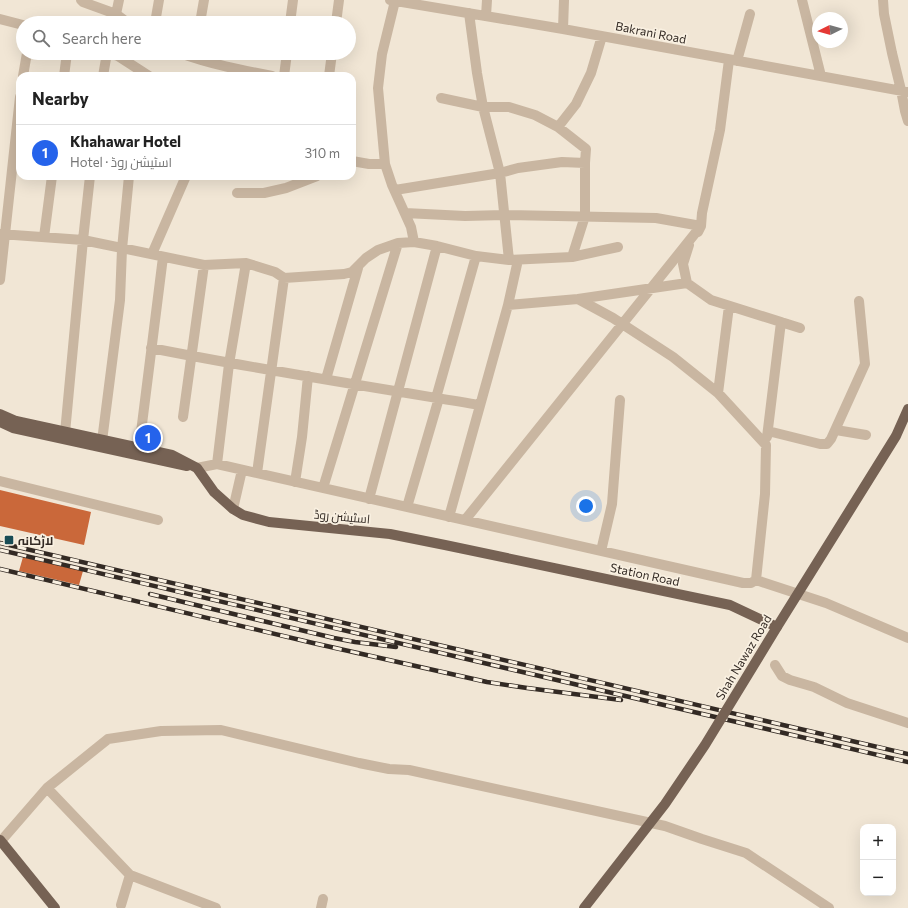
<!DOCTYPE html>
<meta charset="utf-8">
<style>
body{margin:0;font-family:Commissioner,Cairo,sans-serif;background:#f2f2f2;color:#222}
.controls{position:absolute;right:12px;bottom:12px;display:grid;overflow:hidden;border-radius:8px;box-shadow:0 4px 16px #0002}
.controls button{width:36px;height:36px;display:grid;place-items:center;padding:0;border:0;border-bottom:1px solid #e0e0e0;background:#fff;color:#222;font:20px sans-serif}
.compass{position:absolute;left:812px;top:12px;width:36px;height:36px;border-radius:50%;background:#fff;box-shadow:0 4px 16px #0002;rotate:265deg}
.you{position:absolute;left:586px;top:506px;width:14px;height:14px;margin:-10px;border:3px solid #fff;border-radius:50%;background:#1a73e8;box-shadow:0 0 0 6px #1a73e833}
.badge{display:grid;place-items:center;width:26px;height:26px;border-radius:50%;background:#2563eb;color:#fff;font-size:13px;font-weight:700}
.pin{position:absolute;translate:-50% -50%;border:2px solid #fff;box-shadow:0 1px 4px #0006}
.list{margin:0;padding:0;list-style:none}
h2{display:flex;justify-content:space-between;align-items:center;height:52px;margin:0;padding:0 16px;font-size:17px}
h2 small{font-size:13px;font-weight:400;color:#767676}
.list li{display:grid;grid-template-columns:26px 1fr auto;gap:12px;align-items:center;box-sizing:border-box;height:56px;padding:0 16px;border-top:1px solid #e0e0e0}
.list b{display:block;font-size:15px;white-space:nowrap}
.list p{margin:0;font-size:13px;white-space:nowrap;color:#767676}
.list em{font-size:13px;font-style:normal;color:#767676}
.icon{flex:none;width:22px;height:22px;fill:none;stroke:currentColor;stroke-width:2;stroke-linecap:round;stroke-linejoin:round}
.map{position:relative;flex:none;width:908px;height:908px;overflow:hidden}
.search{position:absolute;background:#fff;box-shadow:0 4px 16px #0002;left:16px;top:16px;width:340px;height:44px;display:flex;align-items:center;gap:10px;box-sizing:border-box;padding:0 14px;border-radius:22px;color:#767676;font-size:15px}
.panel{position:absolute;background:#fff;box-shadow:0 4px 16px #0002;left:16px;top:72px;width:340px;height:108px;border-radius:12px}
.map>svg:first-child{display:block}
</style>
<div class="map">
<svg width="908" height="908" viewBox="0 0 908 908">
<rect width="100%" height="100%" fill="#f1e6d5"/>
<!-- building -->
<path fill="#ca683a" d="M0,490L91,512L84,545L0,526Z
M23,557L83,571L79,585L19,571Z"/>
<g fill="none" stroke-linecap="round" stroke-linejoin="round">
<!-- minor -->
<path stroke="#c9b6a1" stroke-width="10" d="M81,0L83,2L116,14
M119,0L116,14L128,23
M390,0L563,29L908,92
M802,0L821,76
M883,0L884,14L892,53L901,90L905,111L908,121
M395,1L382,54L378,88L385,164L392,185L411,227L414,242
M469,13L477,73L483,107L500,173L509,260
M486,16L487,0
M0,19L23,25
M155,23L159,0
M200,23L204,0
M290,23L293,0
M336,23L339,0
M563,29L564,0
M108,53L118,56L149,76
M180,53C210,64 241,70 272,76
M737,61L750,14
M23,76L27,53
M64,76L67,53
M103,76L107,53
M284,76L287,53
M329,76L332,53
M441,98L483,107H509L535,115L558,127L586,149L585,163V216L572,257
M558,127L576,104L591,73L602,36
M352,161L369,164H385
M395,190L500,173L518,168L562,162L585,163
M237,193H264L286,188L317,176
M405,213L465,216L504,215L656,218L701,226L465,520
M698,232L701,226L702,213L720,130L729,60
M0,234L83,240L204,265L246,263L275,272L284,278L344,274L352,272L366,258L378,250L398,243L414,242L437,246L476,256L509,260L572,257L618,247
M44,237L52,176
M689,245L683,264L687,283L711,300L800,328
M152,254L186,176
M0,280L20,97
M578,299L687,283
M151,348C261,370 370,387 480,405
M326,379L358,268
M718,393L729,306
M436,398L476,256
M183,417L204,265
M836,430L866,435
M768,431L820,444H827L831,439L865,364L859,301
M65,433L83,240L90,176
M767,437L781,322
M102,441L120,300L122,249L129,176
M139,448L163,257
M217,464L229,364L246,263
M197,468L217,464L743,583H751L756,580L765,494L766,445L718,393L673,357L613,318L578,299L508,305
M257,473L284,278
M0,481L158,520
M295,482L302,437L308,376
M323,488L398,243
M369,499L437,246
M407,507L439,398
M233,509L242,470
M449,517L508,305L518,260
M601,551L612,504L620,400
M756,580L826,603L908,638
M775,665L782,676L790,680L814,687L847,703L908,723
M47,788L108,739L161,731L221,730L359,763L389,769L409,770L665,826L702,839L746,853L829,908
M1,841L47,788L130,875L216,908
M121,905L130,875
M321,908L323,899"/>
<!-- major -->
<path stroke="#766254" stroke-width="10" d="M0,414L16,421L172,455L197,468L214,492L233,509L243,515L269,522L390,534L445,545L730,605L777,627
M0,422L13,428L187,466
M0,840L55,908"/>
<!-- rail casing -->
<g stroke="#332a24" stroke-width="4.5">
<path id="rail" d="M0,543L908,754
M0,550L908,762
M0,569L313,643L487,682L527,688L621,700
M150,594L334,638L355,642L396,647"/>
</g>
<!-- rail -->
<use href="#rail" stroke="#f9f0e1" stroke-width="3" stroke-dasharray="9" stroke-linecap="butt"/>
<!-- major-bridge -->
<path stroke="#766254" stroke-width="10" d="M584,908L665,804L705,745L777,627L896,436L908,409"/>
</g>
<!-- markers -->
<rect fill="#194c55" stroke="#f9f0e1" stroke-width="1.5" x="4" y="535" width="10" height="10" rx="2"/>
<g text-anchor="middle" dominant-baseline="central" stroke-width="3.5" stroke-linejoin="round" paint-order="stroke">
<!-- street labels -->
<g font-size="12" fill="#332a24" stroke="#f9f0e1">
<text transform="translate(651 32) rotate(11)">Bakrani Road</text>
<text transform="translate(342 516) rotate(5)">اسٹیشن روڈ</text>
<text transform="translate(645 574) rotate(12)">Station Road</text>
<text transform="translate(743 657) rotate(-59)">Shah Nawaz Road</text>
</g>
<!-- poi labels -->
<g font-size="12" font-weight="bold" fill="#332a24" stroke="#f9f0e1" text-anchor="start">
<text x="18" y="540">لاڑکانہ</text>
</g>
</g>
</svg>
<div class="controls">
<button>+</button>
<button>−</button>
</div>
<svg class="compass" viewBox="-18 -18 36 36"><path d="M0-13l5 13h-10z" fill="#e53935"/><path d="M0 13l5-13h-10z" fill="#767676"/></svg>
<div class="you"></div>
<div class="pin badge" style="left:148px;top:438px">1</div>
<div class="search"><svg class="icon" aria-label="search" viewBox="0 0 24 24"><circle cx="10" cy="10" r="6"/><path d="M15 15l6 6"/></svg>Search here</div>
<section class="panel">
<h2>Nearby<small></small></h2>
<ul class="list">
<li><span class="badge">1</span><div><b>Khahawar Hotel</b><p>Hotel · اسٹیشن روڈ</p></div><em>310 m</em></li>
</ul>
</section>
</div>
